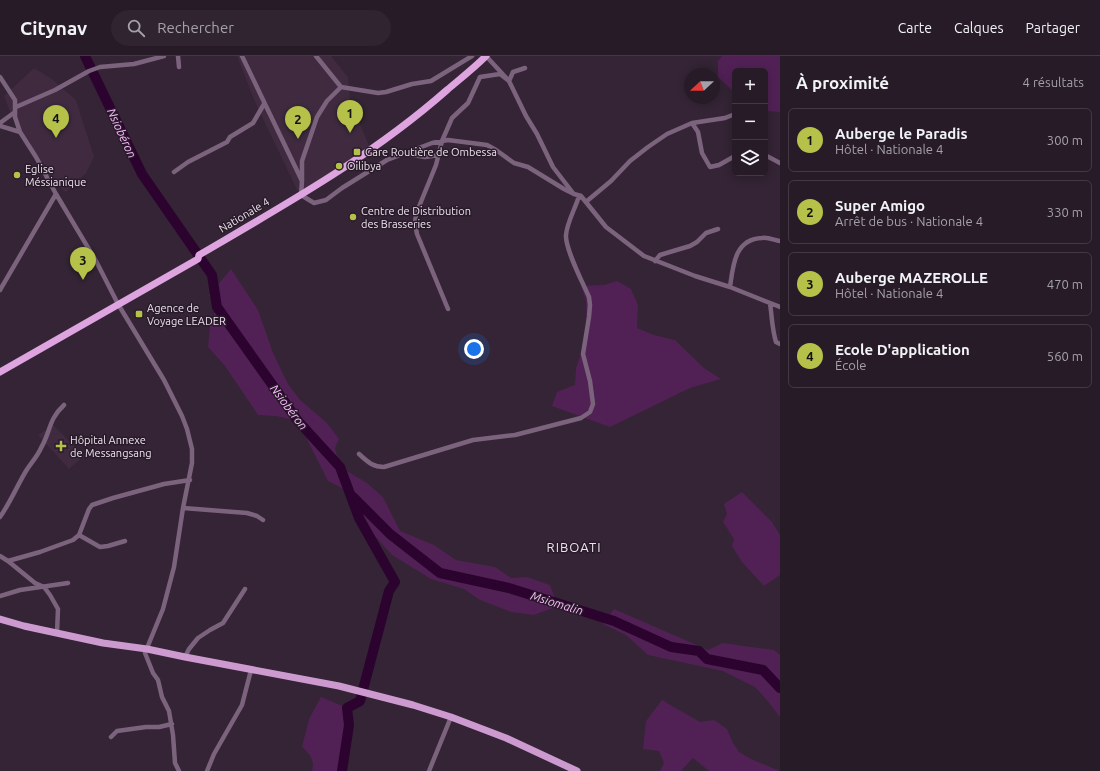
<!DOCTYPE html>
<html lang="fr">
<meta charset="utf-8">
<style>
body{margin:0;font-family:Ubuntu,sans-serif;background:#2f2430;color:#f1f3f6}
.controls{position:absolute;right:12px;top:12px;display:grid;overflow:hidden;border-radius:6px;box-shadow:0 2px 10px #0003}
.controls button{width:36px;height:36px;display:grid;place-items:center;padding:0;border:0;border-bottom:1px solid #433945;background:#271b28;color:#f1f3f6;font:20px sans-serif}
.compass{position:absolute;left:684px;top:12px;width:36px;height:36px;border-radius:50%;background:#271b28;box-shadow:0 2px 10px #0003;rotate:248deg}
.you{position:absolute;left:474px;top:293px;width:14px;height:14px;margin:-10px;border:3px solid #fff;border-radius:50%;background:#1a73e8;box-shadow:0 0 0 6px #1a73e833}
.badge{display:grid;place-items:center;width:26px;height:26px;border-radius:50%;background:#b6c149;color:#111;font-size:13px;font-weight:700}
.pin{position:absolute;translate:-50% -33px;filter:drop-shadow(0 1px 2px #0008)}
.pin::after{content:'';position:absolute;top:21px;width:14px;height:12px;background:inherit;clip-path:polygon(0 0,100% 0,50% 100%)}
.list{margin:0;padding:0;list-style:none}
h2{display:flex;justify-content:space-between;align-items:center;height:52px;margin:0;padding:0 16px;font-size:17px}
h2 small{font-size:13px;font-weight:400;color:#a4a1a8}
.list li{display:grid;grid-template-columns:26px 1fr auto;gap:12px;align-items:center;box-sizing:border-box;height:64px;margin:0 8px 8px;padding:0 8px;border:1px solid #433945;border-radius:6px}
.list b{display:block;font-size:15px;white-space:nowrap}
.list p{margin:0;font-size:13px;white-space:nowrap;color:#a4a1a8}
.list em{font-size:13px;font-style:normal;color:#a4a1a8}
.icon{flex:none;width:22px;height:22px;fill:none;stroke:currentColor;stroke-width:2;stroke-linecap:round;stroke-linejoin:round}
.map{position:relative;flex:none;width:780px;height:715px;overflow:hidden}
header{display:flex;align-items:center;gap:24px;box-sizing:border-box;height:56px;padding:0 20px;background:#271b28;border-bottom:1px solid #433945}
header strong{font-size:19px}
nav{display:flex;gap:22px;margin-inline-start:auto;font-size:14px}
.search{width:280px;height:36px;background:#2f2430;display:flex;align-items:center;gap:10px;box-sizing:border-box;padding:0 14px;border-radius:22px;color:#a4a1a8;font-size:15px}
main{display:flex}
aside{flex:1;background:#271b28}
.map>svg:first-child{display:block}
</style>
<header>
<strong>Citynav</strong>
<div class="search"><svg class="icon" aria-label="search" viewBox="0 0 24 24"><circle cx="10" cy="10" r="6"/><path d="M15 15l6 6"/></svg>Rechercher</div>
<nav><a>Carte</a><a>Calques</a><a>Partager</a></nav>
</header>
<main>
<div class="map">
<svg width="780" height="715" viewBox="0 0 780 715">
<rect width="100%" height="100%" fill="#342435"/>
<!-- built -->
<path fill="#3f2a40" d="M237,0H331L348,21L350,44L370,92L299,138L255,46Z
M34,12L52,23L76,44L94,101L86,117L66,136L55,129L13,64L4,40Z
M53,369L84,400L69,413L38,379Z"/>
<!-- green -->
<path fill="#512155" d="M722,0H780V56L765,55V15H735V37L718,21V5Z
M231,213L258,254L273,297L288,328L300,344L327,367L339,383L335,392L340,411L367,427L383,441L400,475L434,489L456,504L495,511L511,522L527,521L550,529L558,550L534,559L511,556L480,544L464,533L431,523L392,499L359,462L348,435L328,425L298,365L276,360L258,359L225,310L208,291L210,271L217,251L209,239Z
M617,225L631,233L638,249L637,272L654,279L675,284L704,312L721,323L690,332L610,371L552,350L557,336L575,329L576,312L587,280L586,245L581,230L604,229Z
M742,436L772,466L780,479V519L764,530L742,506L732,490L734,483L723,466L727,458L724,448Z
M614,553L708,594L723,587L774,594L780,599V661L766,643L755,631L723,615L648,599L626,579L603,568Z
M321,641L347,652L349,669L342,715H312C315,704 310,698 302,691L309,663Z
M662,644L700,666L714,664L727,673L733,687L739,696L751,703L780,715H709L693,702L681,715H660L664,707L659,695L643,693L646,665Z"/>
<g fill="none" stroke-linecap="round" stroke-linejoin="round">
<!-- river -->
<path stroke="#2b032e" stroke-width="10" d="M85,0L142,118L212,219L217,251L298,365L340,411L359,462L395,526L389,535L360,645L347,652L349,669L342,715
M352,440L390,478L440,517L509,532L614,565L671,591L699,595L707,603L763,614L780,632"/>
<!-- minor -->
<path stroke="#7c637d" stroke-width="4.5" d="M178,0L179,11
M242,0L302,125V105L317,61L327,45L341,31
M316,0L341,31L378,37L386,36L412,28L431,25L472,0
M486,0L509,25L526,60L537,78L553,111L573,137
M0,21L15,44V61L20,76L36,101L56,138L0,234
M16,51L55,34L89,15L100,11L134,8L164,0
M0,67L15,56
M692,67L725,62L735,58
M0,70L20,76
M407,98L425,101L439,99
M765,99L780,107
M174,116L188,106L227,86L230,81L253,67L264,48
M302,125L301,139L314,147L326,144L342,132L387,104L432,87L448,84L487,89L496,94L514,107L528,111L564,133L574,138L581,140L606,171L644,200L695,220L730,231L780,251
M56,138L96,205L118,248L164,324L182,360L187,373L192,393V407L183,452L174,511L163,553L145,597L153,617L158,624L162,641L169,655L173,679L175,707L179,715
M587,145L611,125L630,105L648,91L667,78L692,67L698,76L702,97L710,111L719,109L735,100
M655,205L660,199L690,190L697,186L706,177L718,173
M730,231C733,211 734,183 762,182C768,181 774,184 780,185
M770,247C772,261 772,273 776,286L780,288
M448,253L417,178L415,167L416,158L436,109L442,85L452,62L468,47L480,21L500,18L509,25L513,16L525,12
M359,398C367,405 372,411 384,411L473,384L515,379L581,362L590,356L593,348L590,325L583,298L589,261L590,249L589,241C583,227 565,193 566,179C567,167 574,155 578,143L581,140
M183,452L247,457L257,460L263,464
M0,461C10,447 17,430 26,415C31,407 37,401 41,392C51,375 48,364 64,349
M79,479L100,491L108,490L125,485
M0,500L8,505L35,527L44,531L50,539L58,553L57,577
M8,505L40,496L73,484L79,479L89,453L92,449L113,442L164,428L190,424
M0,540L20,534L68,527
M185,601L189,593L198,582L210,574L223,567L245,533
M111,681L117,675L146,671H159L172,668
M207,715L214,698L242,649L251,614
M429,715L451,661"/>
<!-- primary -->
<path stroke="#cd9ad0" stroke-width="7" d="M0,563L24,570L103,587L147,593L185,601L339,630L413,649L451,661L506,682L577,715"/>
<!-- trunk -->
<path stroke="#dda4e0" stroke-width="7" d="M0,316L198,203L199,199C286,148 371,101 447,34C460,23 474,12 486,0"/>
</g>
<!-- markers -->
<g fill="#b6c149" stroke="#2a1b2b" stroke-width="1.5">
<rect x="353" y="92" width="8" height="8" rx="2"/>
<circle cx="339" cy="110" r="4"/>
<circle cx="17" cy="119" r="4"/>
<circle cx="353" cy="161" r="4"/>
<rect x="135" y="254" width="8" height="8" rx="2"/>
<path d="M59 384h4v4h4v4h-4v4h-4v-4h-4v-4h4z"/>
</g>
<g text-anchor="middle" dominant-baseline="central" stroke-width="3" stroke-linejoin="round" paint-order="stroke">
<!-- poi labels -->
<g font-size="11" fill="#ece1ec" stroke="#2a1b2b" text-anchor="start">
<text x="365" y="96">Gare Routière de Ombessa</text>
<text x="347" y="110">Oilibya</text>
<text x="25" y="113">Eglise<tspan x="25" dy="13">Méssianique</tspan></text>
<text x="361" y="155">Centre de Distribution<tspan x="361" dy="13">des Brasseries</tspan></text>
<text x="147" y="252">Agence de<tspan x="147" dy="13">Voyage LEADER</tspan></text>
<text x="70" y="384">Hôpital Annexe<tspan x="70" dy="13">de Messangsang</tspan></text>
</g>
<!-- street labels -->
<g font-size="11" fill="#ece1ec" stroke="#2a1b2b">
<text transform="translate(244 159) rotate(-31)">Nationale 4</text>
</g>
<!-- water labels -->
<g font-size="12" font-style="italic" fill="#fbbbff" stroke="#2a1b2b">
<text transform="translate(122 77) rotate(65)">Nsiobéron</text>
<text transform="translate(289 351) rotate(53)">Nsiobéron</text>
<text transform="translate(557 547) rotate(17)">Msiomalin</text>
</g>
<!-- quarter labels -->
<g font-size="13" letter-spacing="1" fill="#ece1ec" stroke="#2a1b2b">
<text x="574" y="491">RIBOATI</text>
</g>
</g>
</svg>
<div class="controls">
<button>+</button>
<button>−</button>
<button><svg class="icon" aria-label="layers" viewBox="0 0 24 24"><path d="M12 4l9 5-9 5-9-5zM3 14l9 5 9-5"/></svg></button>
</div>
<svg class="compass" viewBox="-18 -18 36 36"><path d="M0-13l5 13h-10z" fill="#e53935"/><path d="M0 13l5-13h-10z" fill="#a4a1a8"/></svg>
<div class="you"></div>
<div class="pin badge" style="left:350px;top:77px">1</div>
<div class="pin badge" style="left:298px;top:83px">2</div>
<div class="pin badge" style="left:83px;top:224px">3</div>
<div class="pin badge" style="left:56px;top:82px">4</div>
</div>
<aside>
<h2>À proximité<small>4 résultats</small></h2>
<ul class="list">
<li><span class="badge">1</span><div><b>Auberge le Paradis</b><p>Hôtel · Nationale 4</p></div><em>300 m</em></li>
<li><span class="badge">2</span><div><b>Super Amigo</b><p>Arrêt de bus · Nationale 4</p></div><em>330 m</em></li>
<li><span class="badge">3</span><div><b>Auberge MAZEROLLE</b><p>Hôtel · Nationale 4</p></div><em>470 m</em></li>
<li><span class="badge">4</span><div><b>Ecole D'application</b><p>École</p></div><em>560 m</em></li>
</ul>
</aside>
</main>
